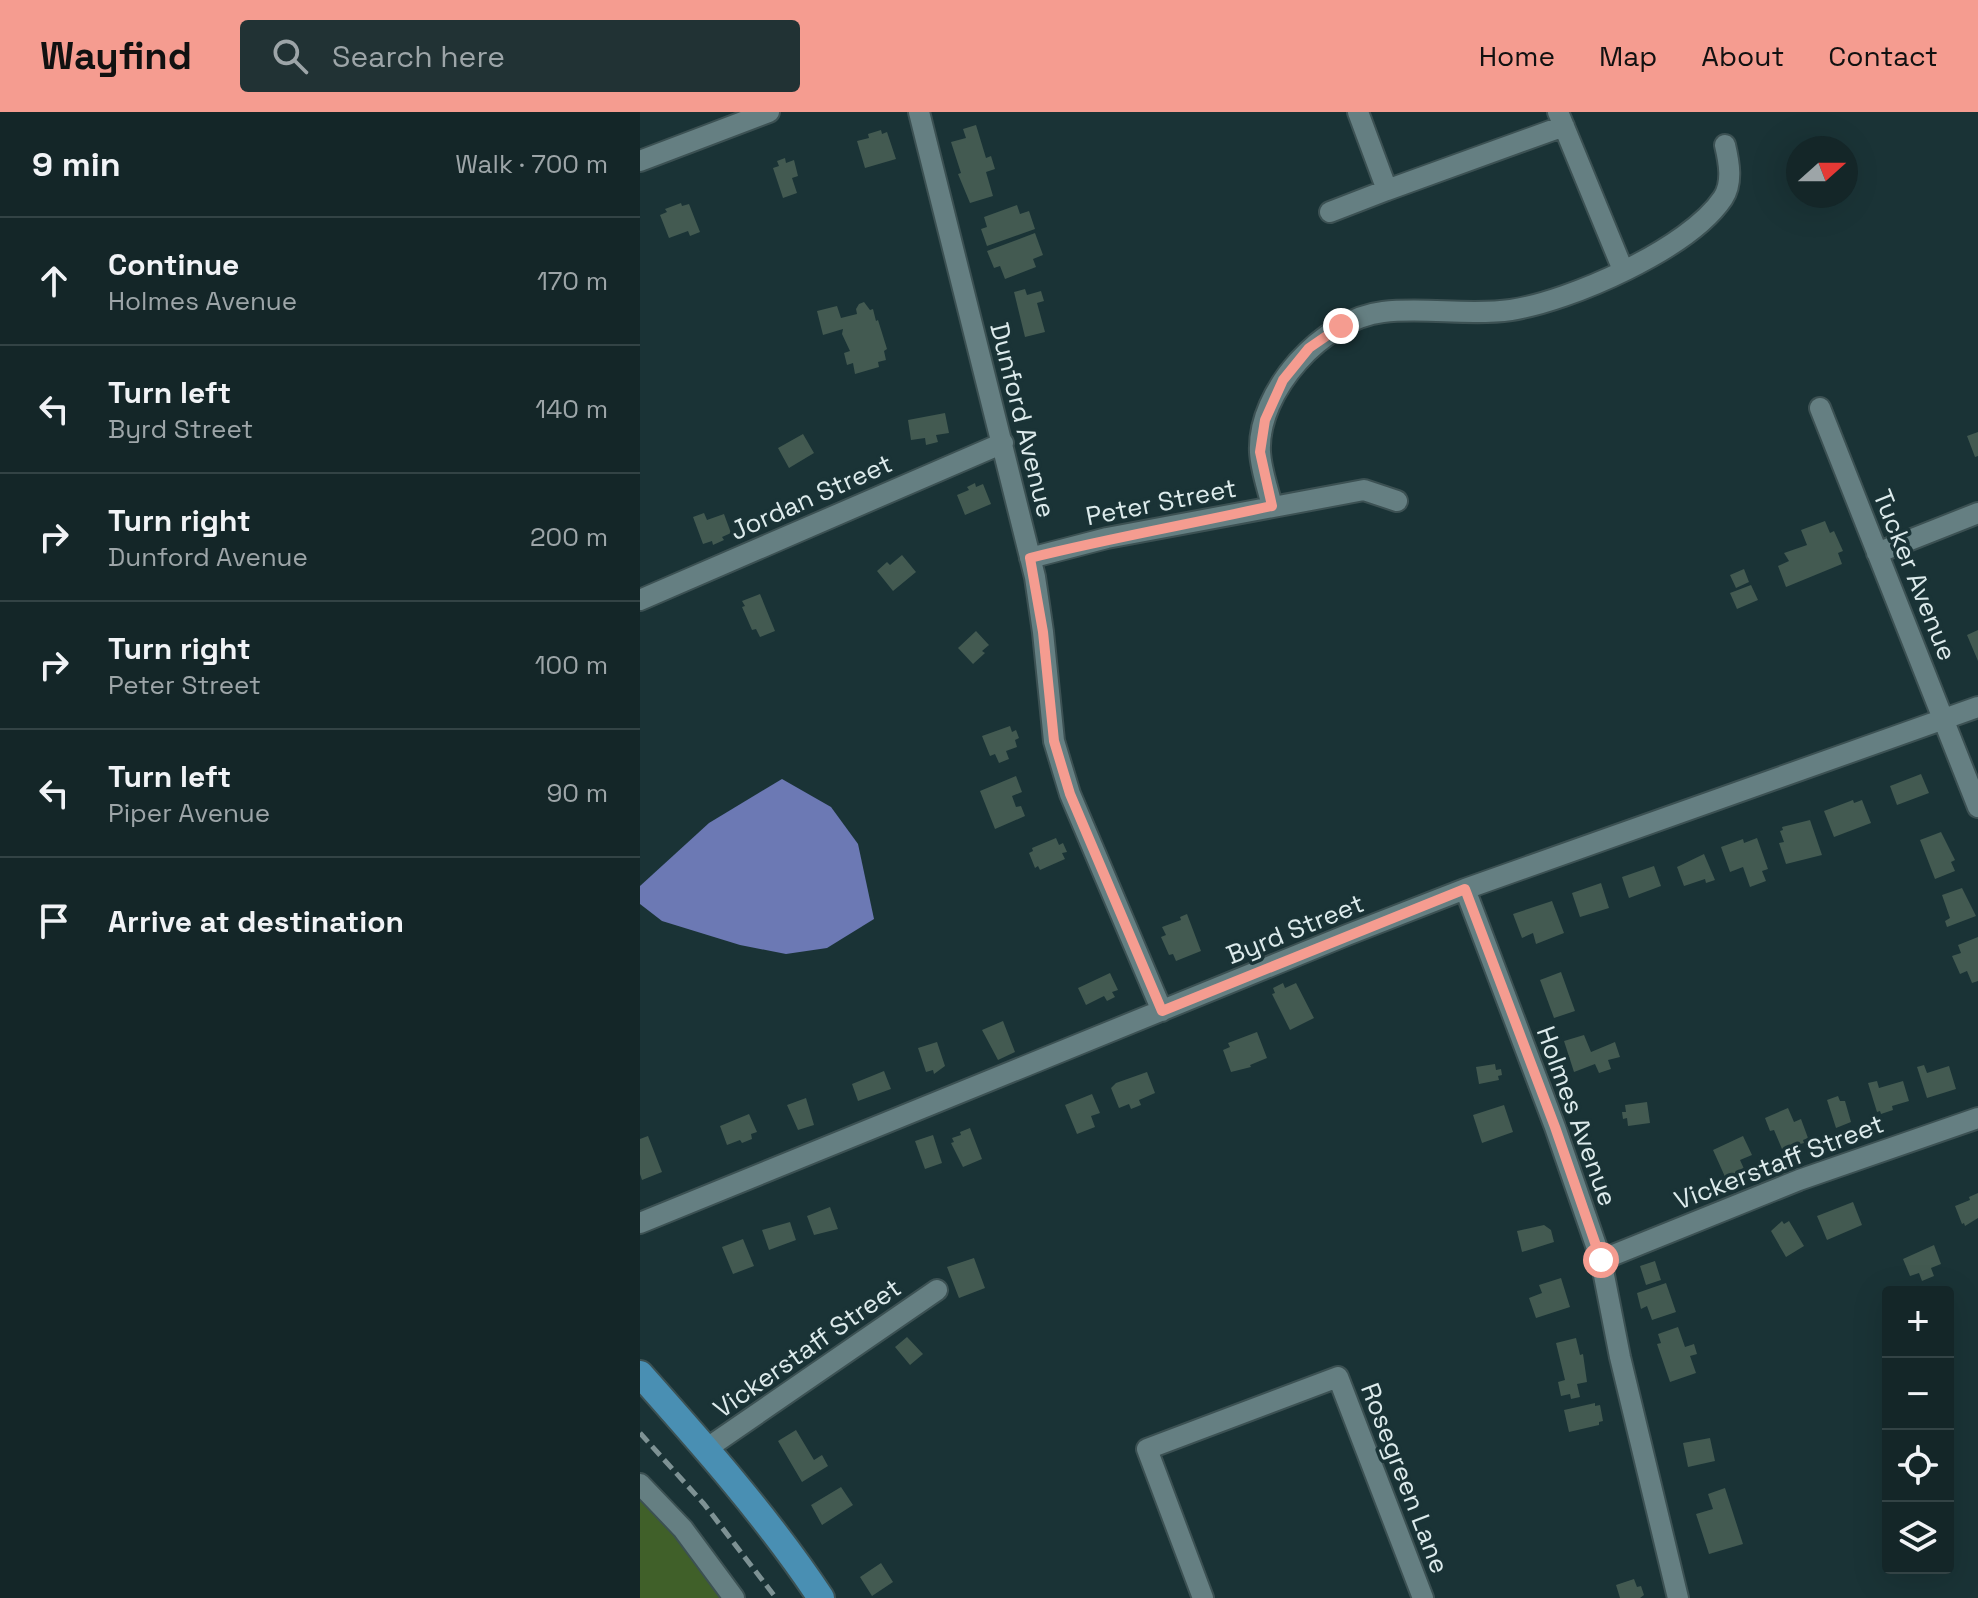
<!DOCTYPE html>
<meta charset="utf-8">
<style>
body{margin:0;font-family:"Space Grotesk",sans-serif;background:#213234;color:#f1f3f6}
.controls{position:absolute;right:24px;bottom:24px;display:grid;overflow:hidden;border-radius:8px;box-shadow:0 8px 32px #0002}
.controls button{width:72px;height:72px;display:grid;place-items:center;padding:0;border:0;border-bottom:2px solid #334345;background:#142628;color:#f1f3f6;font:40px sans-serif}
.compass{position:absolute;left:1146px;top:24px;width:72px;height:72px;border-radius:50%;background:#142628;box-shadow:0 8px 32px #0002;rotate:69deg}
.stop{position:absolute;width:24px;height:24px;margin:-18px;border:6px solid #f59c90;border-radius:50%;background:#fff}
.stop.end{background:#f59c90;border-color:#fff;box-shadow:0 2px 8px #0008}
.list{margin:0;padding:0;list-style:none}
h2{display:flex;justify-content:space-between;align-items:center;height:104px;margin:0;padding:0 32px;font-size:34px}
h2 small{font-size:26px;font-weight:400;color:#9da5a8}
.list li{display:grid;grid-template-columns:52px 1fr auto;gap:24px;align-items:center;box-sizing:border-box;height:128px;padding:0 32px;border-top:2px solid #334345}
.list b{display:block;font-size:30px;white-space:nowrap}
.list p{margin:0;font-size:26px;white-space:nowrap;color:#9da5a8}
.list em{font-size:26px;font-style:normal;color:#9da5a8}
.icon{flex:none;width:44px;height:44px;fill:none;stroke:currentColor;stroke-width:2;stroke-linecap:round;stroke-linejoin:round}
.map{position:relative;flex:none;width:1338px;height:1486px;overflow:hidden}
header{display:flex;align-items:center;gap:48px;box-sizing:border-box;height:112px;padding:0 40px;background:#f59c90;color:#111}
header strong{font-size:38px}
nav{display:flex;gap:44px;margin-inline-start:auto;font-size:28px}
.search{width:560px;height:72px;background:#213234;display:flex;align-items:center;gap:20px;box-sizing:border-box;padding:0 28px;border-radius:8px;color:#9da5a8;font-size:30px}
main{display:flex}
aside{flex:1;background:#142628}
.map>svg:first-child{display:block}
</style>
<header>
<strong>Wayfind</strong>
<div class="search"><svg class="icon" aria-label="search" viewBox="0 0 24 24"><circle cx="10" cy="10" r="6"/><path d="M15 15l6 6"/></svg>Search here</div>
<nav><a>Home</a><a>Map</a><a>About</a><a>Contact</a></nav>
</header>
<main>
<aside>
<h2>9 min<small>Walk · 700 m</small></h2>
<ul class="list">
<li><svg class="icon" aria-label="ahead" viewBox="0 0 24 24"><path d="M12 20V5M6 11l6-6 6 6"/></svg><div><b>Continue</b><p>Holmes Avenue</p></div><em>170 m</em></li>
<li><svg class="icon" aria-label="left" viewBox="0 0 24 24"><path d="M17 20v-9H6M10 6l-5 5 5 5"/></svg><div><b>Turn left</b><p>Byrd Street</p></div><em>140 m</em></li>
<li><svg class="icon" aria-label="right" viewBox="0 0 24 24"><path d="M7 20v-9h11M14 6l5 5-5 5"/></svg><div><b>Turn right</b><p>Dunford Avenue</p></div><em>200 m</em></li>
<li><svg class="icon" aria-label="right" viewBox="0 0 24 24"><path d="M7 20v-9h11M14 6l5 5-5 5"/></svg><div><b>Turn right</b><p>Peter Street</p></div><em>100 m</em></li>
<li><svg class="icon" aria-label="left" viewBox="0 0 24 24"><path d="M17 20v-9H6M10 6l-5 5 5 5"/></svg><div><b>Turn left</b><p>Piper Avenue</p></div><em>90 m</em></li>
<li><svg class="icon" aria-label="arrive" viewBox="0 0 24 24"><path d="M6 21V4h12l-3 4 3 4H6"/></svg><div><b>Arrive at destination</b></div></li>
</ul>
</aside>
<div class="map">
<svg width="1338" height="1486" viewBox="0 0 1338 1486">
<rect width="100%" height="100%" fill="#1a3336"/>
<!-- green -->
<path fill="#406029" d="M0,1387L64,1457L84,1486H0Z"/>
<!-- water -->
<path fill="#6c79b4" d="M142,667L191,695L218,732L234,807L187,836L146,842L100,833L22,809L0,792V774L69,711Z"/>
<!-- building -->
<path fill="#435a51" d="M336,13L346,46L351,44L355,57L346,60L353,84L330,91L318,62L321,61L311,30L326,26L323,17Z
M241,18L242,22L247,20L256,47L225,56L217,29L229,26L228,22Z
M145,46L146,51L154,48L158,64L152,66L157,81L143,86L133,56L139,54L137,49Z
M41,91L42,94L49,92L60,120L50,124L48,119L29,126L20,103L27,100L25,97Z
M377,93L380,102L389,99L395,117L347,134L341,117L347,115L344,105Z
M395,121L403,143L393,147L396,155L365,167L360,154L354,156L347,139Z
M385,177L387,183L401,179L404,189L397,191L405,220L385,225L374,180Z
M224,190L230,198L233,197L236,209L238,208L247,237L244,239L246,248L238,250L239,255L215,262L213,251L207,253L204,241L210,239L202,222L203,217L183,223L177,199L197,194L201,206L217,202L216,197L219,192Z
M305,301L309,321L296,323L298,330L286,333L285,326L271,328L268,308Z
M1338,320V344L1335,345L1327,324Z
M163,322L174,341L149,356L138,336Z
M335,371L336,375L343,372L351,392L325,403L317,383L329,378L327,375Z
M64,401L67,408L84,402L91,421L82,425L84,428L73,433L72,429L63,432L53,405Z
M1185,409L1190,421L1194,419L1203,439L1198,441L1202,452L1146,475L1138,454L1149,449L1144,441L1167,433L1161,418Z
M262,443L276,460L253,479L237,459L247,450L250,453Z
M1104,457L1109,470L1096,476L1090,463Z
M1111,473L1118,488L1097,497L1090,481Z
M120,482L135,519L120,525L116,517L112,518L102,495L105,494L102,489Z
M1338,518V549L1327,523Z
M336,519L349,533L342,539L345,541L333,552L318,536Z
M370,614L372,620L376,618L379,626L375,628L377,635L366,639L369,647L359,651L355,642L350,644L342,624Z
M1281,662L1289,681L1257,693L1250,674Z
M376,664L382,680L372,684L376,695L381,694L385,704L355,717L340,679Z
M1213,688L1214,691L1222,688L1231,711L1194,725L1184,699Z
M1170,708L1182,743L1146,752L1139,731L1144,730L1140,719L1143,718L1142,715Z
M1301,720L1315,748L1311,750L1315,759L1295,767L1280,728Z
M416,726L419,733L423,731L427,740L422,741L425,747L400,758L398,754L395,756L389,741L393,739L392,736Z
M1117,726L1128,757L1122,759L1126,769L1110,775L1103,755L1090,760L1081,735L1103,727L1104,731Z
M1064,742L1075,768L1066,771L1065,767L1044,774L1037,755Z
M1014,754L1021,774L989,786L982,765Z
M961,771L969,796L940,805L932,781Z
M1322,776L1336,804L1307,815L1305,809L1310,806L1302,783Z
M912,789L924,821L896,832L893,821L882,826L873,802Z
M547,802L561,839L536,849L533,842L529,843L521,825L526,823L522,815L541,808L540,805Z
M1338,825V869L1332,871L1327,859L1320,862L1312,844L1321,841L1318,833Z
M921,860L935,899L914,906L900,868Z
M470,861L478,878L472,880L475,885L467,889L464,884L446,893L438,876Z
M643,871L645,876L656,871L674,906L650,918L632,882L635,881L633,876Z
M363,909L375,940L358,948L342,918Z
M617,920L627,946L610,953L611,955L591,960L583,938L590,935L588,931Z
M944,923L951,940L975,930L980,945L968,948L971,957L959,961L955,952L934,960L924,929Z
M297,930L305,954L294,962L293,958L286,960L278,936Z
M855,952L856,958L861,957L862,963L858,964L859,968L839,972L836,955Z
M1284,953L1287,961L1309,954L1316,977L1287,986L1277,955Z
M244,959L251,977L218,989L212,972Z
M507,960L515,981L499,988L501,993L491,997L489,992L479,996L471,976L476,971Z
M1237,969L1239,976L1263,969L1269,989L1252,994L1253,998L1241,1002L1240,999L1237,1000L1228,971Z
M452,982L460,1001L451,1004L455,1015L437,1022L425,993Z
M1198,984L1200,989H1205L1211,1010L1196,1016L1187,988Z
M166,986L174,1013L158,1018L147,993Z
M1007,990L1010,1011L988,1014L987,1006L983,1007L982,1000H986L985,993Z
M864,993L873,1020L842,1031L833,1003Z
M1148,996L1154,1010L1161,1007L1168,1026L1163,1028L1164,1031L1142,1037L1134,1018L1130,1019L1125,1006Z
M109,1002L117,1020L111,1022L112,1027L102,1031L100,1028L87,1033L80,1014Z
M330,1016L342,1047L323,1055L311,1031L314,1030L312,1026L321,1023L320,1020Z
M293,1023L302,1051L285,1057L275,1029Z
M8,1024L22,1060L2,1068L0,1062V1027Z
M1103,1024L1112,1043L1100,1048L1105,1059L1086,1067L1073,1038Z
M1338,1081V1106L1325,1114L1324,1111L1322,1112L1315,1094L1330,1088L1329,1085Z
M1213,1090L1222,1113L1187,1128L1177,1104Z
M190,1095L198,1117L174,1123L167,1104Z
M1142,1109L1144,1112L1149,1109L1164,1134L1146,1145L1131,1119Z
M150,1110L156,1128L129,1138L122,1118Z
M904,1113L911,1118L914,1130L882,1140L877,1119Z
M103,1127L114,1154L93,1162L82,1135Z
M1294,1133L1301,1152L1291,1156L1294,1164L1282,1169L1279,1161L1270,1164L1263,1147Z
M334,1146L345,1176L319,1186L307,1155Z
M1015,1149L1021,1168L1006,1173L1000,1154Z
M921,1166L930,1195L896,1206L889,1186L902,1181L899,1173Z
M1026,1171L1036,1200L1012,1208L1007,1194L1001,1197L997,1181Z
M1038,1215L1045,1235L1054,1232L1057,1242L1050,1244L1056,1261L1030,1270L1017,1232L1021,1231L1018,1222Z
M267,1225L283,1242L270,1253L255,1235Z
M936,1226L940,1243L943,1242L947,1270L937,1272L940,1285L931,1287L930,1282L921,1284L918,1270L925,1268L916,1231Z
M955,1291V1294L960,1293L963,1309L959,1310V1313L929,1320L924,1298Z
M156,1318L174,1348L182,1343L188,1354L162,1370L138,1329Z
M1070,1326L1075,1349L1048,1355L1043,1331Z
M201,1375L213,1393L182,1413L171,1393Z
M1085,1376L1103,1432L1069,1442L1056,1402L1073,1397L1068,1382Z
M241,1451L253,1470L232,1484L220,1465Z
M994,1467L997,1475L1001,1474L1004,1483L1000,1486H980L976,1473Z"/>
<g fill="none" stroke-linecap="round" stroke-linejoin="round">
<!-- minor casing -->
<g stroke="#3c5153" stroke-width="24">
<path id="minor" d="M279,0L395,465L403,520L414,629L430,682L522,899
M718,0L747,78L924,14
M918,0L983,158
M0,49L129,0
M690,100L747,78
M1180,296L1338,695
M632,394C628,377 621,358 620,340C617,279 683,207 743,200C785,195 829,204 871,198C930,189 1049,137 1083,86C1093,71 1089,50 1085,33
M1237,441L1338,401
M390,446L467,426L724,378L757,389
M0,488L363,331
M825,777L915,1015L961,1148L980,1245L1038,1486
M0,1111L707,823L825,777L1338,595
M961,1148L1159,1068L1338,1006
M66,1337L297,1178
M0,1372L43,1417L94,1486
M563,1486L507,1337L698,1265L783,1486"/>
</g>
<!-- major casing -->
<g stroke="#3c5153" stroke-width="30">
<path id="major" d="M0,1262C64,1334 128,1406 181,1486"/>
</g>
<!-- minor -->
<use href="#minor" stroke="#657f82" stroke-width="20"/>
<!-- major -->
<use href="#major" stroke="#498fb3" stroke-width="26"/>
<!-- rail -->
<path stroke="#7e9294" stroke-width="5" stroke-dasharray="12 6" stroke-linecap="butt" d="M0,1321L64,1392L136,1486"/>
</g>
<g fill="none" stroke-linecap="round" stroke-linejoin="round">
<!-- route -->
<path stroke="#f59c90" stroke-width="10" d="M701,214L669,236L643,268L625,308L620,340L632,394C551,412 470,426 390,446L403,520L414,629L430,682L522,899L825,777L915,1015L961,1148"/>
</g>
<g text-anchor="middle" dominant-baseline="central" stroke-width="7" stroke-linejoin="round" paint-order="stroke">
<!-- street labels -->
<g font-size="26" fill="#ddebec" stroke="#1a3336">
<text transform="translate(383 308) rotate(76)">Dunford Avenue</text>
<text transform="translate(171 385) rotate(-24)">Jordan Street</text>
<text transform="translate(521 390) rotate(-11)">Peter Street</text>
<text transform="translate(1275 463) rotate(68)">Tucker Avenue</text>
<text transform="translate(655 817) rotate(-22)">Byrd Street</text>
<text transform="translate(937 1004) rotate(70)">Holmes Avenue</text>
<text transform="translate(1139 1050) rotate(-21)">Vickerstaff Street</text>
<text transform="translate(167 1236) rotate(-35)">Vickerstaff Street</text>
<text transform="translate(765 1366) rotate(69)">Rosegreen Lane</text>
</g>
</g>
</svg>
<div class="controls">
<button>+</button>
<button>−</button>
<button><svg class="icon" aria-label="locate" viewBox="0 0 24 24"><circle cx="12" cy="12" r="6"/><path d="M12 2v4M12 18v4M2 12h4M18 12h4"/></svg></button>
<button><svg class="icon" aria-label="layers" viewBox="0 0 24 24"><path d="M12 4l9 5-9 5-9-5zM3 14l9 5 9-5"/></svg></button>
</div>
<svg class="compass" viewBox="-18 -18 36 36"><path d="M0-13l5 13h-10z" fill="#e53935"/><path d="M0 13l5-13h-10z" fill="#9da5a8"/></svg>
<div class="stop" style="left:961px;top:1148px"></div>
<div class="stop end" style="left:701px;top:214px"></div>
</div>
</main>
